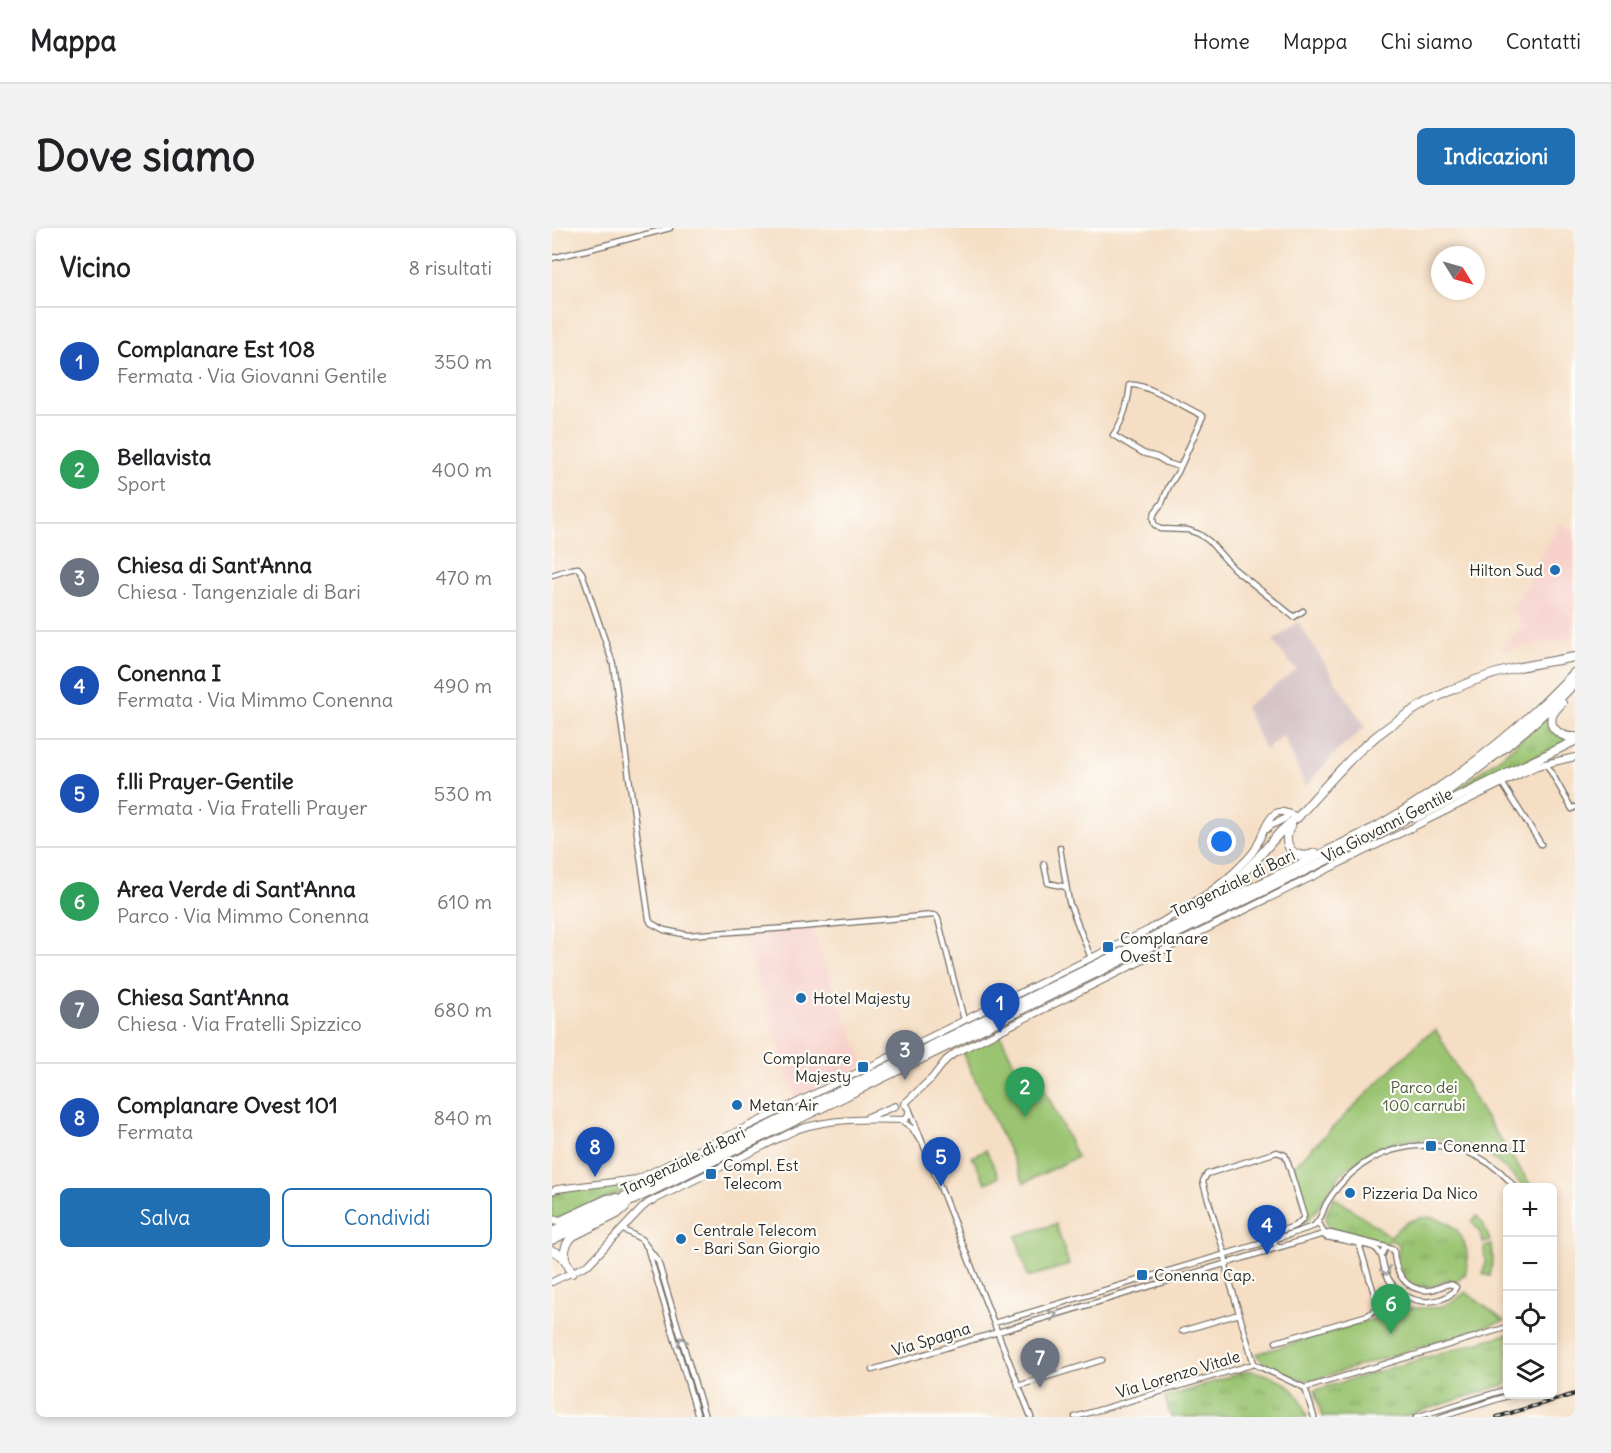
<!DOCTYPE html>
<html lang="it">
<meta charset="utf-8">
<style>
body{margin:0;font-family:Delius,sans-serif;background:#f2f2f2;color:#202124}
.controls{position:absolute;right:18px;bottom:18px;display:grid;overflow:hidden;border-radius:9px;box-shadow:0 3px 9px #0003}
.controls button{width:54px;height:54px;display:grid;place-items:center;padding:0;border:0;border-bottom:2px solid #e0e0e0;background:#fff;color:#202124;font:30px sans-serif}
.compass{position:absolute;left:879px;top:18px;width:54px;height:54px;border-radius:50%;background:#fff;box-shadow:0 3px 9px #0003;rotate:127deg}
.you{position:absolute;left:670px;top:614px;width:21px;height:21px;margin:-15px;border:4px solid #fff;border-radius:50%;background:#1a73e8;box-shadow:0 0 0 9px #1a73e833}
.badge{display:grid;place-items:center;width:39px;height:39px;border-radius:50%;background:#1f6fb2;color:#fff;font-size:20px;font-weight:700}
.pin{position:absolute;translate:-50% -50px;filter:drop-shadow(0 2px 3px #0008)}
.pin::after{content:'';position:absolute;top:32px;width:21px;height:18px;background:inherit;clip-path:polygon(0 0,100% 0,50% 100%)}
.list{margin:0;padding:0;list-style:none}
h2{display:flex;justify-content:space-between;align-items:center;height:78px;margin:0;padding:0 24px;font-size:26px}
h2 small{font-size:20px;font-weight:400;color:#757577}
.list li{display:grid;grid-template-columns:39px 1fr auto;gap:18px;align-items:center;box-sizing:border-box;height:108px;padding:0 24px;border-top:2px solid #e0e0e0}
.list b{display:block;font-size:22px;white-space:nowrap}
.list p{margin:0;font-size:20px;white-space:nowrap;color:#757577}
.list em{font-size:20px;font-style:normal;color:#757577}
.actions{display:flex;gap:12px;padding:18px 24px}
.actions a{flex:1;padding:14px 0;border:2px solid #1f6fb2;border-radius:9px;text-align:center;font-size:21px;color:#1f6fb2}
.actions .main{background:#1f6fb2;color:#fff}
.icon{flex:none;width:33px;height:33px;fill:none;stroke:currentColor;stroke-width:2;stroke-linecap:round;stroke-linejoin:round}
.map{position:relative;flex:none;width:1023px;height:1189px;overflow:hidden;border-radius:9px}
header{display:flex;align-items:center;gap:36px;box-sizing:border-box;height:84px;padding:0 30px;background:#fff;border-bottom:2px solid #e0e0e0}
header strong{font-size:28px}
nav{display:flex;gap:33px;margin-inline-start:auto;font-size:21px}
.intro{display:flex;align-items:center;justify-content:space-between;box-sizing:border-box;height:144px;padding:0 36px}
h1{margin:0;font-size:42px}
.button{padding:15px 27px;border-radius:9px;background:#1f6fb2;color:#fff;font-size:21px;font-weight:700}
main{display:flex;gap:36px;padding:0 36px}
aside{flex:1;background:#fff;border-radius:9px;box-shadow:0 3px 9px #0003}
.map>svg:first-child{display:block}
</style>
<header>
<strong>Mappa</strong>
<nav><a>Home</a><a>Mappa</a><a>Chi siamo</a><a>Contatti</a></nav>
</header>
<div class="intro"><h1>Dove siamo</h1><a class="button">Indicazioni</a></div>
<main>
<aside>
<h2>Vicino<small>8 risultati</small></h2>
<ul class="list">
<li><span class="badge" style="background:#1a4fb4">1</span><div><b>Complanare Est 108</b><p>Fermata · Via Giovanni Gentile</p></div><em>350 m</em></li>
<li><span class="badge" style="background:#2e9e5b">2</span><div><b>Bellavista</b><p>Sport</p></div><em>400 m</em></li>
<li><span class="badge" style="background:#6b7280">3</span><div><b>Chiesa di Sant'Anna</b><p>Chiesa · Tangenziale di Bari</p></div><em>470 m</em></li>
<li><span class="badge" style="background:#1a4fb4">4</span><div><b>Conenna I</b><p>Fermata · Via Mimmo Conenna</p></div><em>490 m</em></li>
<li><span class="badge" style="background:#1a4fb4">5</span><div><b>f.lli Prayer-Gentile</b><p>Fermata · Via Fratelli Prayer</p></div><em>530 m</em></li>
<li><span class="badge" style="background:#2e9e5b">6</span><div><b>Area Verde di Sant'Anna</b><p>Parco · Via Mimmo Conenna</p></div><em>610 m</em></li>
<li><span class="badge" style="background:#6b7280">7</span><div><b>Chiesa Sant'Anna</b><p>Chiesa · Via Fratelli Spizzico</p></div><em>680 m</em></li>
<li><span class="badge" style="background:#1a4fb4">8</span><div><b>Complanare Ovest 101</b><p>Fermata</p></div><em>840 m</em></li>
</ul>
<div class="actions"><a class="main">Salva</a><a>Condividi</a></div>
</aside>
<div class="map">
<svg width="1023" height="1189" viewBox="0 0 1023 1189">
<defs>
<pattern id="grass-tufts" width="24" height="20" patternUnits="userSpaceOnUse" patternTransform="scale(1.5)"><rect width="24" height="20" fill="#9ac471"/><path d="M3 7l-1-3M5 7V3M7 7l1-3M15 17l-1-3M17 17v-4M19 17l1-3" fill="none" stroke="#7e9f5d"/></pattern>
</defs>
<rect width="100%" height="100%" fill="#fdfcf7"/>
<filter id="ink" filterUnits="userSpaceOnUse"><feTurbulence type="fractalNoise" baseFrequency=".0167" numOctaves="2"/><feDisplacementMap in="SourceGraphic" scale="12" xChannelSelector="R" yChannelSelector="G"/><feConvolveMatrix kernelMatrix="1 2 1 2 8 2 1 2 1" color-interpolation-filters="sRGB"/></filter>
<filter id="wash" filterUnits="userSpaceOnUse"><feTurbulence type="fractalNoise" baseFrequency=".008" numOctaves="4" result="noise"/><feDisplacementMap in="SourceGraphic" scale="24" xChannelSelector="R" yChannelSelector="G"/><feGaussianBlur stdDeviation="1.35" result="paint"/><feColorMatrix in="noise" values="0 0 0 0 0 0 0 0 0 0 0 0 0 0 0 0 0 1.4 0 .05"/><feComposite in="paint" operator="in"/></filter>
<g filter="url(#wash)">
<rect width="100%" height="100%" fill="#f5dec4"/>
<!-- built -->
<path fill="#f7d0cb" d="M1009,294L1023,302V409L953,422L949,420L971,398L960,382Z
M259,700L312,836L305,839L306,841L243,871L190,705Z"/>
<!-- industrial -->
<path fill="#d2bec2" d="M746,394L813,499L778,530L754,559L731,507L713,522L693,479L744,442L721,413Z"/>
<!-- grass -->
<path fill="url(#grass-tufts)" stroke="#62784e" stroke-width="1.5" d="M997,487L998,495L1016,513L885,577L951,527Z
M193,901L194,904L87,957L4,991L0,988V966L4,964L76,955L99,948Z
M782,969L829,1001L828,1003L839,1008C872,968 927,997 913,1047H911L905,1055L898,1051C890,1054 883,1059 875,1059C852,1060 841,1035 848,1017L840,1012L833,1016C822,1013 811,1011 800,1008C772,1002 767,995 782,969Z
M925,988L932,997L938,1013L931,1015L928,1005L920,993Z
M939,1017L941,1031L938,1048L931,1046L933,1035L932,1019Z
M955,1106V1156L850,1189H770L763,1162Z
M699,1143C717,1145 739,1155 748,1171C752,1176 753,1183 755,1189H619L613,1170L691,1144Z"/>
<!-- green -->
<path fill="#9ac471" stroke="#62784e" stroke-width="1.5" d="M884,802L930,884L980,959H971C926,901 843,893 789,946C774,961 768,984 750,996L754,987L740,940L871,810Z
M448,806L470,852L485,845L525,929L472,955L410,824Z
M434,922L447,949L434,955L420,929Z
M504,996L517,1037L476,1049L464,1008Z
M914,1064L952,1093L761,1152C745,1153 712,1140 704,1126L858,1080C886,1080 892,1081 914,1064Z"/>
</g>
<g filter="url(#ink)">
<g fill="none" stroke-linecap="round" stroke-linejoin="round">
<!-- minor casing -->
<g stroke="#726a61" stroke-width="7">
<path id="minor" d="M0,30L38,21L118,0
M628,239L615,235L605,229L591,225L561,207C572,192 576,176 578,157C591,154 637,181 651,188L626,244L617,258L610,275L603,284L601,290L602,296L608,301L636,302L647,306L657,313L681,340L742,389L751,383
M0,347L19,341L26,340L30,345L61,436L97,691L99,695L112,702L136,707L249,699L381,687L384,688L386,691L412,792
M994,535L1020,581L1023,579
M950,555L989,616
M508,620L517,674L539,730
M492,636L496,655L514,659
M358,883L479,1189
M349,892L360,900L367,911
M70,1001L89,1011L106,1033L153,1189
M726,1019L722,1015L724,1011L723,1004C733,1001 748,999 752,988L736,935L733,927L725,924L655,946L651,953L652,958L673,1027L675,1044L702,1136L753,1160L762,1189
M96,1022L146,1189
M830,1028L834,1019L842,1022C842,1043 853,1064 878,1062C888,1061 895,1052 904,1059C901,1066 894,1070 886,1072C865,1078 841,1065 834,1045C830,1037 832,1026 823,1020C815,1016 784,1011 774,1009L766,993C770,988 771,982 774,976C781,964 790,953 801,944C847,904 926,909 963,960
M442,1095L724,1011L762,998L766,993
M630,1103L687,1086
M724,1114L816,1087C822,1084 825,1079 824,1072L807,1016
M320,1142L765,1008L778,1005L834,1019
M466,1158L550,1132
M753,1160L956,1099
M523,1189L702,1136
M864,1189L956,1161
M889,1189L962,1166"/>
</g>
<!-- tertiary casing -->
<g stroke="#726a61" stroke-width="8">
<path id="tertiary" d="M715,601C722,593 729,596 737,586
M352,876L380,850L394,832L403,825L985,538L1023,529
M316,889L343,878
M0,963L5,961L85,951L215,889L596,702C629,682 664,664 691,635C695,631 700,626 703,621C709,612 714,590 724,585C730,581 739,587 746,589
M0,1054L37,1036L90,980L96,975L244,902C278,890 316,891 351,892C359,888 359,880 352,876"/>
</g>
<!-- primary casing -->
<g stroke="#726a61" stroke-width="10">
<path id="primary" d="M746,589C766,566 786,543 808,522C852,482 907,453 964,440C984,435 1003,433 1023,429"/>
</g>
<!-- trunk casing -->
<g stroke="#726a61" stroke-width="10">
<path id="trunk" d="M1010,475C1006,479 1002,483 1000,488C996,502 1012,510 1023,509
M863,590L1023,513
M739,597C727,616 743,635 763,625
M633,688C658,675 683,654 703,633C717,618 729,600 746,589
M0,992L8,993L55,971L64,970
M0,1004L826,598C899,556 965,505 1023,444
M0,1012L828,606C900,564 966,514 1023,455
M0,1023C12,1026 15,1035 20,1045
M13,1031C12,1021 14,1015 21,1008L65,986L73,979"/>
</g>
<!-- minor -->
<use href="#minor" stroke="#fff" stroke-width="4.5"/>
<!-- tertiary -->
<use href="#tertiary" stroke="#fff" stroke-width="6"/>
<!-- primary -->
<use href="#primary" stroke="#fff" stroke-width="8"/>
<!-- trunk -->
<use href="#trunk" stroke="#fff" stroke-width="8"/>
<!-- rail casing -->
<g stroke="#2b2b2b" stroke-width="4">
<path id="rail" d="M945,1189L1023,1166"/>
</g>
<!-- rail -->
<use href="#rail" stroke="#fdfcf7" stroke-width="1.5" stroke-dasharray="4.5" stroke-linecap="butt"/>
</g>
<!-- one-way arrows -->
<defs><path id="oneway-chevron" d="M-2-3.5L2.5 0L-2 3.5" fill="none" stroke-width="1.6" stroke-linecap="round" stroke-linejoin="round" transform="scale(1.5)"/></defs>
<g stroke="#a0a0a0">
<use href="#oneway-chevron" transform="translate(834 1043) rotate(72)"/>
<use href="#oneway-chevron" transform="translate(501 1087) rotate(-17)"/>
<use href="#oneway-chevron" transform="translate(130 1113) rotate(-107)"/>
</g>
</g>
<!-- markers -->
<g fill="#1f6fb2" stroke="#fdfcf7" stroke-width="2">
<circle cx="1003" cy="342" r="6"/>
<rect x="550" y="713" width="12" height="12" rx="3"/>
<circle cx="249" cy="770" r="6"/>
<rect x="305" y="833" width="12" height="12" rx="3"/>
<circle cx="185" cy="877" r="6"/>
<rect x="873" y="912" width="12" height="12" rx="3"/>
<rect x="153" y="940" width="12" height="12" rx="3"/>
<circle cx="798" cy="965" r="6"/>
<circle cx="129" cy="1011" r="6"/>
<rect x="584" y="1041" width="12" height="12" rx="3"/>
</g>
<g text-anchor="middle" dominant-baseline="central" stroke-width="4.5" stroke-linejoin="round" paint-order="stroke">
<!-- poi labels -->
<g font-size="16" fill="#2b2b2b" stroke="#fdfcf7" text-anchor="start">
<text x="991" y="342" text-anchor="end">Hilton Sud</text>
<text x="568" y="710">Complanare<tspan x="568" dy="18">Ovest I</tspan></text>
<text x="261" y="770">Hotel Majesty</text>
<text x="299" y="830" text-anchor="end">Complanare<tspan x="299" dy="18">Majesty</tspan></text>
<text x="197" y="877">Metan Air</text>
<text x="891" y="918">Conenna II</text>
<text x="171" y="937">Compl. Est<tspan x="171" dy="18">Telecom</tspan></text>
<text x="810" y="965">Pizzeria Da Nico</text>
<text x="141" y="1002">Centrale Telecom<tspan x="141" dy="18">- Bari San Giorgio</tspan></text>
<text x="602" y="1047">Conenna Cap.</text>
</g>
<!-- street labels -->
<g font-size="16" fill="#2b2b2b" stroke="#fdfcf7">
<text transform="translate(835 597) rotate(-27)">Via Giovanni Gentile</text>
<text transform="translate(681 655) rotate(-26)">Tangenziale di Bari</text>
<text transform="translate(131 933) rotate(-26)">Tangenziale di Bari</text>
<text transform="translate(379 1111) rotate(-17)">Via Spagna</text>
<text transform="translate(626 1146) rotate(-17)">Via Lorenzo Vitale</text>
</g>
<!-- park labels -->
<g font-size="16" fill="#4c5940" stroke="#fdfcf7">
<text x="872" y="859">Parco dei<tspan x="872" dy="18">100 carrubi</tspan></text>
</g>
</g>
</svg>
<div class="controls">
<button>+</button>
<button>−</button>
<button><svg class="icon" aria-label="locate" viewBox="0 0 24 24"><circle cx="12" cy="12" r="6"/><path d="M12 2v4M12 18v4M2 12h4M18 12h4"/></svg></button>
<button><svg class="icon" aria-label="layers" viewBox="0 0 24 24"><path d="M12 4l9 5-9 5-9-5zM3 14l9 5 9-5"/></svg></button>
</div>
<svg class="compass" viewBox="-18 -18 36 36"><path d="M0-13l5 13h-10z" fill="#e53935"/><path d="M0 13l5-13h-10z" fill="#757577"/></svg>
<div class="you"></div>
<div class="pin badge" style="left:448px;top:805px;background:#1a4fb4">1</div>
<div class="pin badge" style="left:473px;top:889px;background:#2e9e5b">2</div>
<div class="pin badge" style="left:353px;top:852px;background:#6b7280">3</div>
<div class="pin badge" style="left:715px;top:1027px;background:#1a4fb4">4</div>
<div class="pin badge" style="left:389px;top:959px;background:#1a4fb4">5</div>
<div class="pin badge" style="left:839px;top:1106px;background:#2e9e5b">6</div>
<div class="pin badge" style="left:488px;top:1160px;background:#6b7280">7</div>
<div class="pin badge" style="left:43px;top:949px;background:#1a4fb4">8</div>
</div>
</main>
